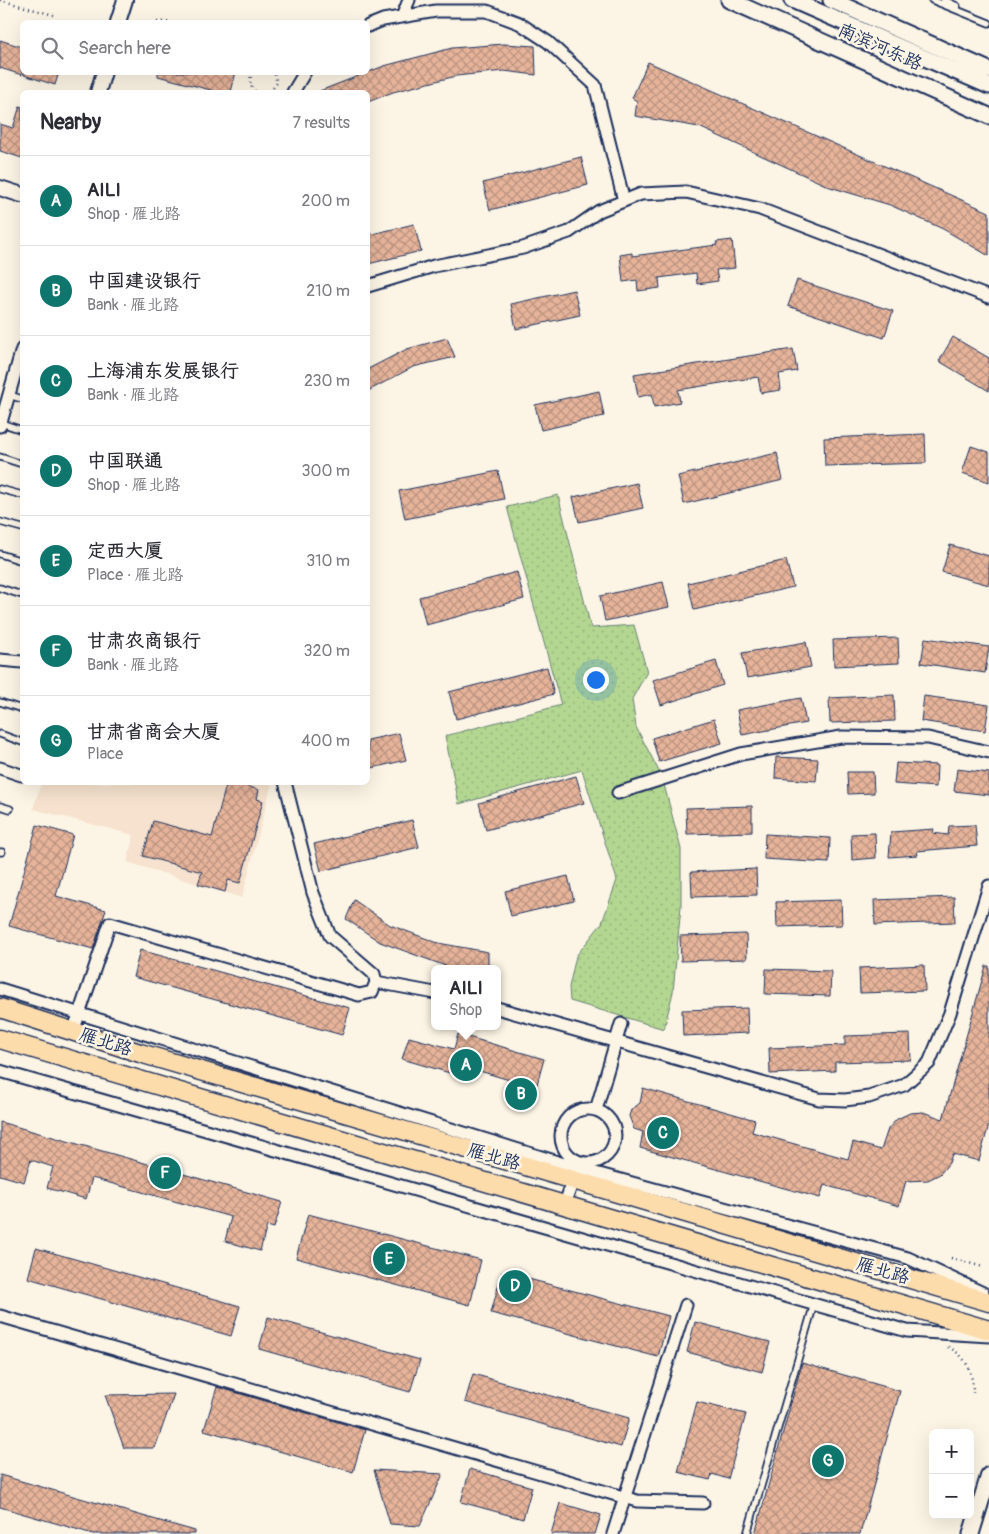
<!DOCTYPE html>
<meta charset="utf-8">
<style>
body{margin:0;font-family:Pangolin,"LXGW WenKai TC",sans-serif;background:#f7f7f7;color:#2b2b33}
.controls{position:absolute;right:15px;bottom:15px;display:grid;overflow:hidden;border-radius:8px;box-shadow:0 5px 20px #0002}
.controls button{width:45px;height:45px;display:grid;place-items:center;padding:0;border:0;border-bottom:1px solid #e1e1e2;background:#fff;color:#2b2b33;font:25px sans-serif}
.you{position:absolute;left:595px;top:679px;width:18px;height:18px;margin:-12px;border:4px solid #fff;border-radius:50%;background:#1a73e8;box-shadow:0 0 0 8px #1a73e833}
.badge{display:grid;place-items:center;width:32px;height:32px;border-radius:50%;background:#0f766e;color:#fff;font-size:16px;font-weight:700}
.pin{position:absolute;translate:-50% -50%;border:2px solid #fff;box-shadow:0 1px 5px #0006}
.popup{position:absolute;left:431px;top:965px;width:70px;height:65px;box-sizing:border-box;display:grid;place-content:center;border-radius:8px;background:#fff;filter:drop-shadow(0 1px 4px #0005);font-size:16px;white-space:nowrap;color:#7c7c81}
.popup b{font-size:19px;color:#2b2b33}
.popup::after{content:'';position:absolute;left:50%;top:100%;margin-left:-10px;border:10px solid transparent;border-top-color:#fff}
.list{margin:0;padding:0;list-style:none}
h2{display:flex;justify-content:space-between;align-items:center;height:65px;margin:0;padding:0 20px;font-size:21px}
h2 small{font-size:16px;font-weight:400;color:#7c7c81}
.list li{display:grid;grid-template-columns:32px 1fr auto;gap:15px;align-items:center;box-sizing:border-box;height:90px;padding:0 20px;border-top:1px solid #e1e1e2}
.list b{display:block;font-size:19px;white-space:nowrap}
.list p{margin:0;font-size:16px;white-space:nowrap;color:#7c7c81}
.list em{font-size:16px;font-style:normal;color:#7c7c81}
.icon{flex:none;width:28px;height:28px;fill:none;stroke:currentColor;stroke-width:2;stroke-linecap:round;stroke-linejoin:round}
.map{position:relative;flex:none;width:989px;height:1534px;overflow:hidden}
.search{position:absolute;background:#fff;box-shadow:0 5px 20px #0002;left:20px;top:20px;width:350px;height:55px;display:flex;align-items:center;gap:12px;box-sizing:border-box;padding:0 18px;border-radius:8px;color:#7c7c81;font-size:19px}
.panel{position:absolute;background:#fff;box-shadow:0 5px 20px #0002;left:20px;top:90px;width:350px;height:695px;border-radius:8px}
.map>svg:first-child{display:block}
</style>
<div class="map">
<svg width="989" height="1534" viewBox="0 0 989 1534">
<defs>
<pattern id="grass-dots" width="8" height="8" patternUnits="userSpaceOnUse" patternTransform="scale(1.25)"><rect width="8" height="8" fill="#b3d690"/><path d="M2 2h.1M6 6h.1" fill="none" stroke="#99b87f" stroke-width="1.8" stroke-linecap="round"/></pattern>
<pattern id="building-cross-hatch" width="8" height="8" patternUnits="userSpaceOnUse" patternTransform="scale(1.25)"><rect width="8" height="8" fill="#e7b49a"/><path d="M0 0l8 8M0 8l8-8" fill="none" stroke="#ba9381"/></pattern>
</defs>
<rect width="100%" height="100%" fill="#fcf5e5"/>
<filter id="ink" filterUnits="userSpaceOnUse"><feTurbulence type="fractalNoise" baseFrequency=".02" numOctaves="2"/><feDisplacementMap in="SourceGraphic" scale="10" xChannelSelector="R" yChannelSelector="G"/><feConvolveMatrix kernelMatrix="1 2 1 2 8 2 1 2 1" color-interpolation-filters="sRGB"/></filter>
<g filter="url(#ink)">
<!-- built -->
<path fill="#f6e2ce" d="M41,783H272L242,898L127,862L134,835L33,809Z"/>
<!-- grass -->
<path fill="url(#grass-dots)" stroke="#678277" d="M558,495L591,628L634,625L647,672L632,699L636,727L662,777L681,849V906L673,992L664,1029L570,1001L569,987L576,956L602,923L617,880L582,770L459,804L445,736L561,705L507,507Z"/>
<!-- building -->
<path fill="url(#building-cross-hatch)" stroke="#1b2f5e" d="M0,40L22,47V75L0,68Z
M504,44L535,46L536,75L504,71L456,76L393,92L368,102V92H317L384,66L452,48Z
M648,62L989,212V256L943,229L890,205L830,187L699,127L635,116L637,101L632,98Z
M24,72H59L55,85L24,75Z
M158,72H236L231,92H218L158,76Z
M20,106L22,107V158L0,151V124L13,128Z
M581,157L588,185L490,210L483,183Z
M414,224L421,251L368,264V235Z
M732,240L735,268L716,270L718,281L697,284L696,273L659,278L660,288L638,291L637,280L623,282L620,255L632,253V256L717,245L716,242Z
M797,280L893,311L884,338L788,306Z
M574,290L580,315L516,329L511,304Z
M953,337L989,358V391L939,361Z
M447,338L455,357L413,367L368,391V369L407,349Z
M793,349L797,371L779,374L781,390L761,393L758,377L678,390L680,402L654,407L652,394L638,397L634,374Z
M599,391L604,416L541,430L535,405Z
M925,434L926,463L825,466L824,438Z
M971,446L989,452V482L962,473Z
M777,453L783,480L684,504L678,476Z
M498,471L504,499L405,519L399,491Z
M637,483L643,508L579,522L573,497Z
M950,545L989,556V585L942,572Z
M786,560L793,587L694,610L688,583Z
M517,572L524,599L426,625L419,597Z
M663,582L669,607L605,621L600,596Z
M898,638L899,663L834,666L833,640Z
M925,638L989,647L985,673L921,663Z
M806,642L811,667L747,678L742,653Z
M716,661L723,685L661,705L653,680Z
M547,667L554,694L456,719L449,692Z
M894,695L895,721L830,723L829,698Z
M924,696L989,705L985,731L921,721Z
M801,698L806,723L742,735L737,710Z
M714,719L722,743L659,762L652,738Z
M399,733L406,760L368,769V740Z
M776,757L818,759L816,781L775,778Z
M896,763L937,765L936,787L894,784Z
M957,769L989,773V795L954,791Z
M847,772H873L874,793L848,794Z
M576,776L584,803L486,830L479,803Z
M227,782H241V784L259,790L257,799L263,801L240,883L228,880L225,892L198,884L202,872L143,856L153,821L212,837Z
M752,806V832L687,834L686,808Z
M412,820L419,847L321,871L314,844Z
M37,825L73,835L56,896L106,910L93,949L9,926Z
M975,825L977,846L917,851L918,855L889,857L891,832L934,829L933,833L948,835L949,826Z
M875,833L876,858L852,860L851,834Z
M765,834L830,838L829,863L764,859Z
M756,869L757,895L692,897L691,872Z
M568,876L574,901L511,916L505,891Z
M954,897L955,922L875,925L874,900Z
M354,900L390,925L438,943L488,952V969H454L380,942L346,919Z
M841,900L842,925L777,927L776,902Z
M746,934L747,959L681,961L680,936Z
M140,950L350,1008L342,1035L133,977Z
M924,965L925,991L860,993L859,968Z
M986,966H989V1124L979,1161L952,1154L949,1163L940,1174L928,1180L906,1181L899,1206L824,1185L820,1198L640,1148L643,1132L634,1129L629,1116L631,1110L640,1103L643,1088L755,1120L752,1132L848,1159L853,1142L881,1150L888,1129L897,1119L910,1113L923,1112L943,1119Z
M766,969L831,971L830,996L765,994Z
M747,1008L748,1033L683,1036L682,1010Z
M458,1034L544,1059L536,1088L453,1063L450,1073L402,1059L409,1037L454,1049Z
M910,1034L911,1060L835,1062V1071L770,1074L769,1048L845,1045V1036Z
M0,1122L282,1202L274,1228L267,1226L260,1251L225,1241L231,1217L92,1178L86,1199L47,1188L53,1167L31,1160L24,1182L0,1175Z
M308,1214L481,1260L470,1305L296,1258Z
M36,1248L240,1306L231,1336L28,1278Z
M502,1272L669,1316L658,1357L491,1313Z
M268,1317L420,1360L410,1392L259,1349Z
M695,1322L770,1342L762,1372L687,1352Z
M802,1363L900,1391L860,1534H755Z
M473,1374L629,1418L621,1447L465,1402Z
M217,1387L365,1430L353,1472L204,1430Z
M174,1394L155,1448H124L105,1395Z
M697,1402L746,1414L728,1479L712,1474L710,1480L678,1472Z
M470,1469L532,1487L523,1519L461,1502Z
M374,1470L443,1474L420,1526L390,1524Z
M0,1475L195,1531V1534H93L0,1507Z
M560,1503L601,1515L595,1534H551Z"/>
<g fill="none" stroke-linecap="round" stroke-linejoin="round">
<!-- service casing -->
<g stroke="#1b2f5e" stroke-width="9">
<path id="service" d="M932,0L989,23
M944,0L957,6
M9,395L22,399
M1,423L22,430
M0,457L22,464
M0,489L22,495
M0,522L22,528
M0,554L22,561
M0,588L22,595
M0,702L22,709
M0,734L22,742
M0,806L10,809
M0,852H2
M747,1534L814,1304"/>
</g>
<!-- minor casing -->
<g stroke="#1b2f5e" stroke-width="15">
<path id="minor" d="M402,17L409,0
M368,26L383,20L436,11H487L519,23L548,42L595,85L624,201
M293,92L305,72
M368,286L434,266L523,248L569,232L599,211L641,194L686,192L760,209L989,297
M0,426L22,349
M0,660L22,662
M0,768L21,775
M618,793L741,754L841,737L928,738L989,752
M376,982L435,993
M0,989L577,1168L908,1258L983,1293
M497,1008L819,1099L845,1100L869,1097L904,1085L929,1063L950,1013L989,886
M73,1032L110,923L359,995L372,992L376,982L374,974L330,936L313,893L285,782
M0,1071L907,1331L989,1336
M561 1136a27 27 0 1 1 54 0a27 27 0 1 1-54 0Z
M596,1110L621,1024
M564,1206L575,1175
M0,1316L637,1501L703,1503
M613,1534L686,1305"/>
</g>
<!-- tertiary casing -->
<g stroke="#1b2f5e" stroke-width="18">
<path id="tertiary" d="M118,22L125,0
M98,92L104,72
M0,188L22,195"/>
</g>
<!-- secondary casing -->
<g stroke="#1b2f5e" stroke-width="19">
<path id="secondary" d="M729,0L989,116
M792,0L989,86
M831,0L989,70
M971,1534L989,1475"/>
</g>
<!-- primary casing -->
<g stroke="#1b2f5e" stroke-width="21">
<path id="primary" d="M0,1008L140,1053L989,1302
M0,1039L989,1330"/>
</g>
<!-- path -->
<path stroke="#1b2f5e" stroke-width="2.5" stroke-dasharray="1 4" stroke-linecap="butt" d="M0,0L57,16
M157,22H172
M251,72L250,85L256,92
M270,92L277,83L274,72
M951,1258L983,1267
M948,1347C967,1356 973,1373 973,1393"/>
<!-- service -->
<use href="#service" stroke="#fcf5e5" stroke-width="5.5"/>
<!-- minor -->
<use href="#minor" stroke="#fcf5e5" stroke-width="11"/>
<!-- tertiary -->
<use href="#tertiary" stroke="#fcf5e5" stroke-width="14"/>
<!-- secondary -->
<use href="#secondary" stroke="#fcf5e5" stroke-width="15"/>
<!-- primary -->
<use href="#primary" stroke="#fddcac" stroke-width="18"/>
</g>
</g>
<g text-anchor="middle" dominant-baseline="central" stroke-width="5" stroke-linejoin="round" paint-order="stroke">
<!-- street labels -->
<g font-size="18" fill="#1b2f5e" stroke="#fcf5e5">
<text transform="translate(880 47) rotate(24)">南滨河东路</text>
<text transform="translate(106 1042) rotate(18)">雁北路</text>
<text transform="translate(494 1157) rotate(16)">雁北路</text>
<text transform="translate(883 1271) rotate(16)">雁北路</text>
</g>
</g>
</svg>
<div class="controls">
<button>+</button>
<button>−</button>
</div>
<div class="you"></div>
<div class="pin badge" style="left:466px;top:1065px">A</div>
<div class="popup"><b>AILI</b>Shop</div>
<div class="pin badge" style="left:521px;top:1094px">B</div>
<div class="pin badge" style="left:663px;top:1133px">C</div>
<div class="pin badge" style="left:515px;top:1286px">D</div>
<div class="pin badge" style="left:389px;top:1259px">E</div>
<div class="pin badge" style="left:165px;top:1173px">F</div>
<div class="pin badge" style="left:828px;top:1461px">G</div>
<div class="search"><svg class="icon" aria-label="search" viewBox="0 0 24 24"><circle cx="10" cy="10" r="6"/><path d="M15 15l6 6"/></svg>Search here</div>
<section class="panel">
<h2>Nearby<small>7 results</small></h2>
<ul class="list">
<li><span class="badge">A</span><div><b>AILI</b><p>Shop · 雁北路</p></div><em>200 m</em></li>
<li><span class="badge">B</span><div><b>中国建设银行</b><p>Bank · 雁北路</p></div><em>210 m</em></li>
<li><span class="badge">C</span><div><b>上海浦东发展银行</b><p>Bank · 雁北路</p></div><em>230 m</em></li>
<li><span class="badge">D</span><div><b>中国联通</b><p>Shop · 雁北路</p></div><em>300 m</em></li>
<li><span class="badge">E</span><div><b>定西大厦</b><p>Place · 雁北路</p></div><em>310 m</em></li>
<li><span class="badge">F</span><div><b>甘肃农商银行</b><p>Bank · 雁北路</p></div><em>320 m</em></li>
<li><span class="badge">G</span><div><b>甘肃省商会大厦</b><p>Place</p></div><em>400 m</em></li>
</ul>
</section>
</div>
